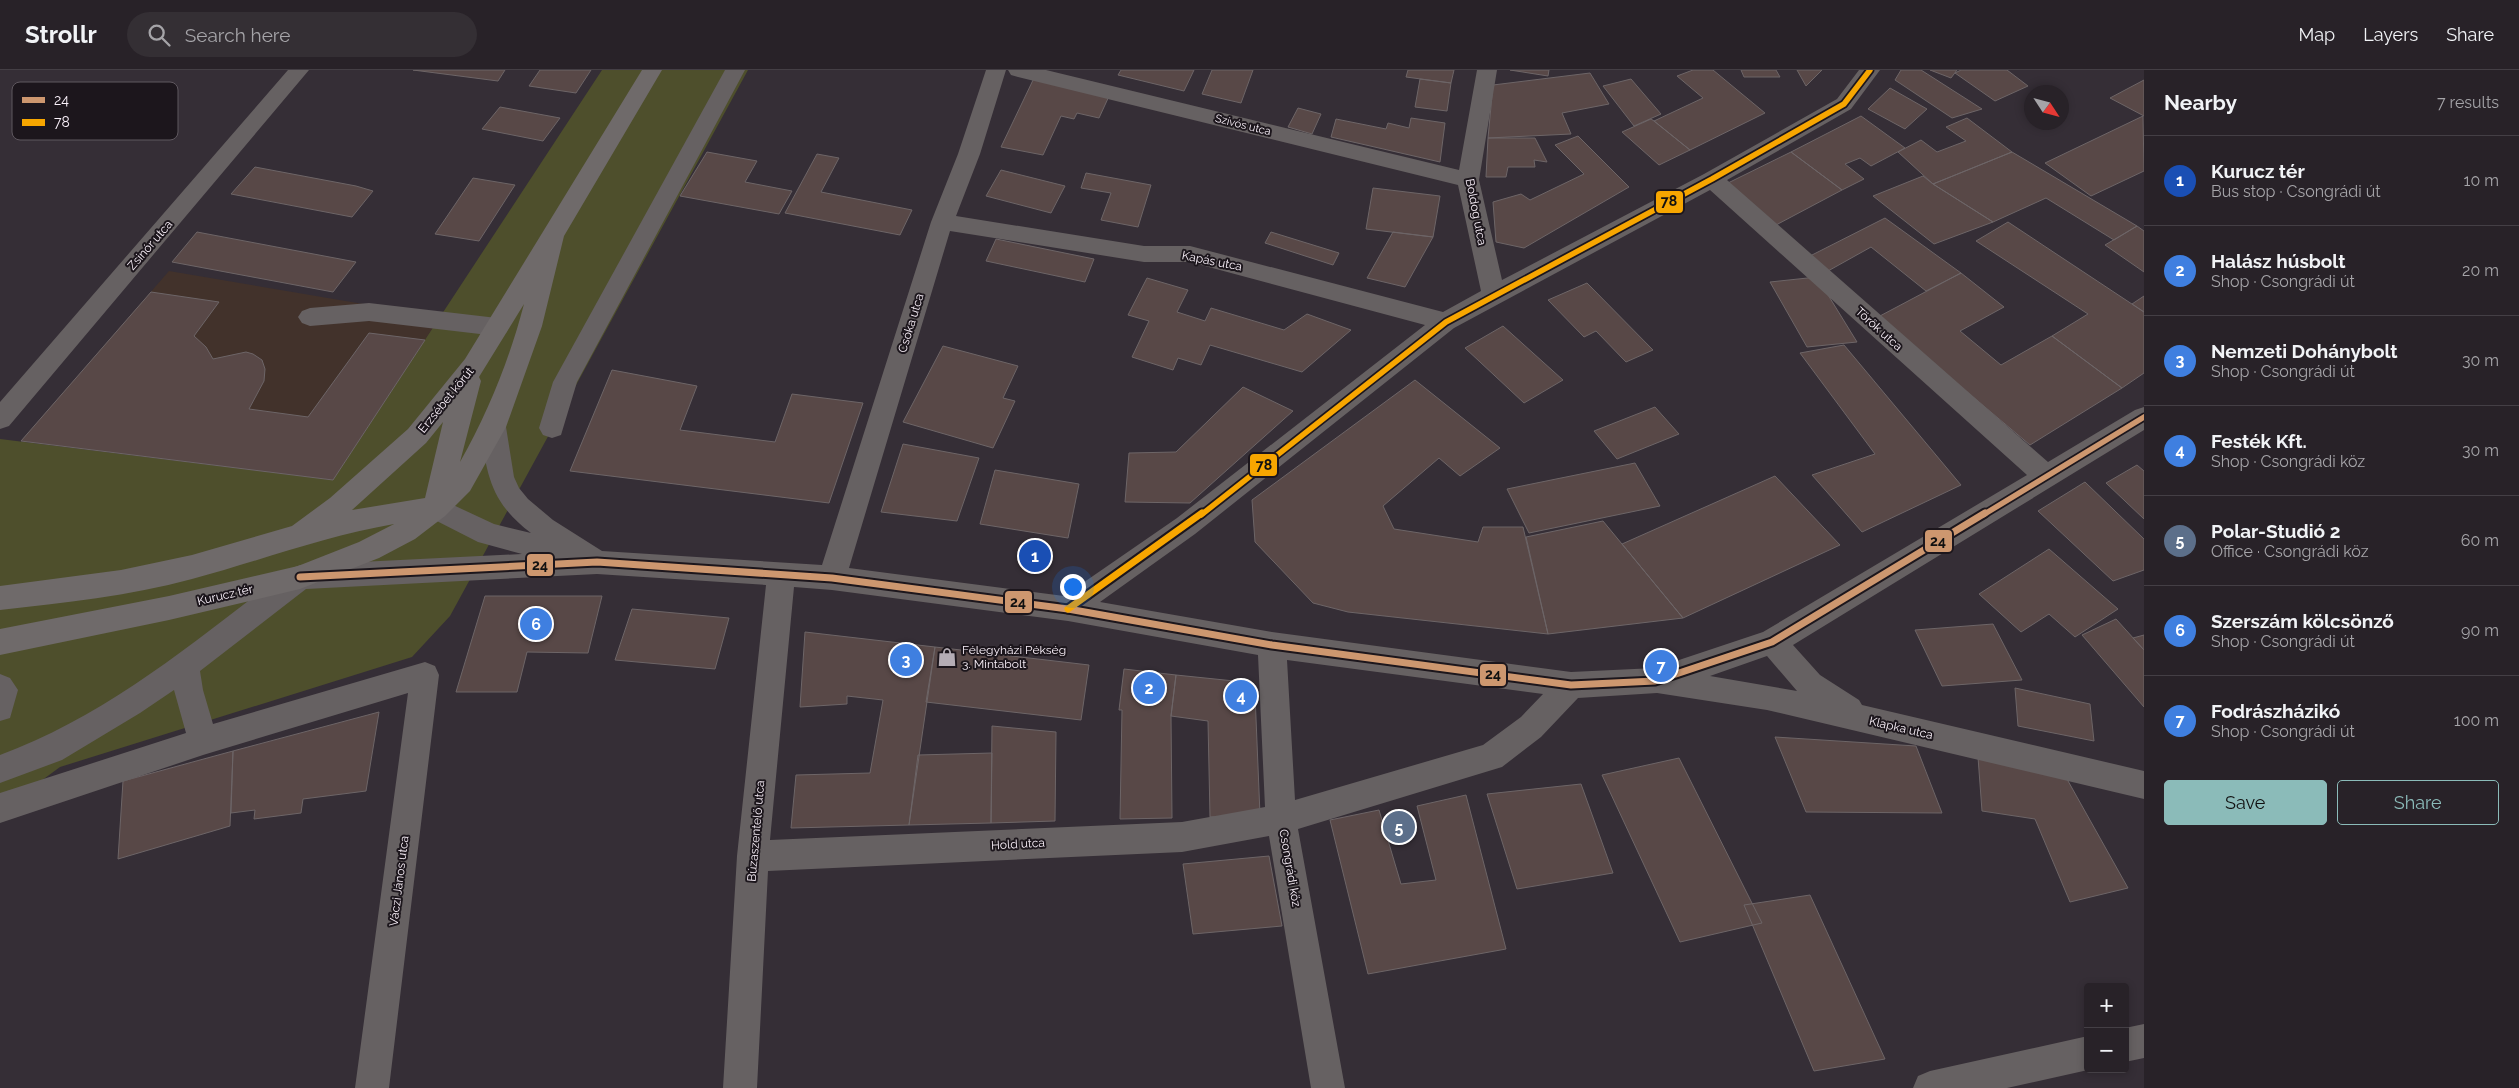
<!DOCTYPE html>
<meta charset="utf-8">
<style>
body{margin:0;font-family:Raleway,sans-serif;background:#342f34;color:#f1f3f6}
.controls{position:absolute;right:15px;bottom:15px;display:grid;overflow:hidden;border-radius:5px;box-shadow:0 2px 8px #0003}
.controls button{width:45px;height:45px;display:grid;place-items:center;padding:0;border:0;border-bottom:1px solid #443f45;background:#282228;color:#f1f3f6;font:25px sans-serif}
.compass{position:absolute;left:2024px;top:15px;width:45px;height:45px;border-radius:50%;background:#282228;box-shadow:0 2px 8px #0003;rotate:126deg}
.you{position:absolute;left:1072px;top:516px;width:18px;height:18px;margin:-12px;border:4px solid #fff;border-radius:50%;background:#1a73e8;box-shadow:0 0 0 8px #1a73e833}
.badge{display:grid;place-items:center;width:32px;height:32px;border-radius:50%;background:#8bbbb9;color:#fff;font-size:16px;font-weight:700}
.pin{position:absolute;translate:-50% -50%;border:2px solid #fff;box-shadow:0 1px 5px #0006}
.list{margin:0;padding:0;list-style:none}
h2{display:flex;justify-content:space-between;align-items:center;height:65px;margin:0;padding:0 20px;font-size:21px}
h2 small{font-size:16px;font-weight:400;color:#a5a4a8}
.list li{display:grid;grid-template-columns:32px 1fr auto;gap:15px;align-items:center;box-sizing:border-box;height:90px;padding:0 20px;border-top:1px solid #443f45}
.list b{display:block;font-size:19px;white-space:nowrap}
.list p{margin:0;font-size:16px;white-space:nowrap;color:#a5a4a8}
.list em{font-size:16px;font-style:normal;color:#a5a4a8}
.actions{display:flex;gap:10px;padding:15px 20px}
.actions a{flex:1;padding:11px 0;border:1px solid #8bbbb9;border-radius:5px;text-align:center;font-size:18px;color:#8bbbb9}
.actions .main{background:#8bbbb9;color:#111}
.icon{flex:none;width:28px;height:28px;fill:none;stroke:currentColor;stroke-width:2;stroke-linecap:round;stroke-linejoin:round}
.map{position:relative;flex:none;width:2144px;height:1018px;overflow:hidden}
header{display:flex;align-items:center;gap:30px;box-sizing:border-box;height:70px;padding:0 25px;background:#282228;border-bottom:1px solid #443f45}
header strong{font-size:24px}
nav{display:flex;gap:28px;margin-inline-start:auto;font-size:18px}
.search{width:350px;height:45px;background:#342f34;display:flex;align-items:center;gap:12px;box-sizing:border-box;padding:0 18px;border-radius:28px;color:#a5a4a8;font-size:19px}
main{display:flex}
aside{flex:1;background:#282228}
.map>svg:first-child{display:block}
</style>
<header>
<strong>Strollr</strong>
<div class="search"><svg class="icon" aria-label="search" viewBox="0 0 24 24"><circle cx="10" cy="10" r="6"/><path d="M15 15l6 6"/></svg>Search here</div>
<nav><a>Map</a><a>Layers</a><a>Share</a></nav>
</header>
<main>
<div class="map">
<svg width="2144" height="1018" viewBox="0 0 2144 1018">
<rect width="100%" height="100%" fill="#352e36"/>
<!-- education -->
<path fill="#42322b" d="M169,201L440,247L333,410L21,371Z"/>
<!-- green -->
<path fill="#4e4f2c" d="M602,0H748L450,546L412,587L60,697L0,741V369L333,410Z"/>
<!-- building -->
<path fill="#584847" stroke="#6d6567" d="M413,0H505L498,11Z
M540,0H591L576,23L529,16Z
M1121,0H1194L1184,21L1118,5Z
M1212,0H1253L1241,33L1202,24Z
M1408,0H1454L1451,13L1406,7Z
M1510,0H1549L1548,6Z
M1693,0H1713L1765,43L1690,80L1654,51L1703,28L1677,6Z
M1741,0H1776L1780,7H1744Z
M1797,0H1822L1806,16Z
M1901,0H1921L1982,39L1952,48L1895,10Z
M1930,0H1957L1951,8Z
M1961,0H2007L2028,16L1995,31L1955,3Z
M1590,3L1609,34L1562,43L1571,64L1488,68L1493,15Z
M1034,8L1110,24L1099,48L1077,43L1074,49L1061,46L1043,85L1001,77Z
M1420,9L1451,13L1447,41L1415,37Z
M1631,9L1661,44L1634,56L1603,16Z
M2144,10V46L2110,28Z
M1890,18L1927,39L1905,59L1868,39Z
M500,37L560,48L543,71L482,59Z
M1298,38L1321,44L1312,64L1288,57Z
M1861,46L1905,78L1871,96L1860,88L1845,94L1864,109L1842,120L1791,82Z
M2143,46L2144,101L2091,126L2045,93Z
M1411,48L1445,53L1440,92L1331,67L1336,49L1386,59L1388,53L1409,58Z
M1967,48L2012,82L1933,114L1898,82L1921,70L1937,82L1966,71L1946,57Z
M1651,49L1654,51L1690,80L1659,95L1622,62Z
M1578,66L1629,117L1524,178L1496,172L1493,132L1521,124L1530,130L1584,104L1555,75Z
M1488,68H1535L1547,92L1534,90L1535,97H1508L1506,107H1486Z
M707,82L757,91L745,112L792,121L779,144L680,126Z
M1791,82L1842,120L1776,155L1728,113Z
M2012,82L2137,156L2114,170L2046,128L1993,152L1933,114Z
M817,84L839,88L821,122L912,140L900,165L785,143Z
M255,97L356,116L373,121L352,147L231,124Z
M1001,100L1065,116L1051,143L986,126Z
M1086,103L1151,115L1138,157L1101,150L1111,123L1081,118Z
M1923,106L1933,114L1993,152L1934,174L1873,126Z
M473,108L515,115L479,171L435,164Z
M1373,118L1440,126L1433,167L1366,159Z
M1885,148L1961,203L1926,221L1871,177L1828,201L1810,186Z
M2008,152L2144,242V303L2122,318L2052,266L2088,244L1976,171Z
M2137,156L2144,161V202L2105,175Z
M197,162L356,192L333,222L172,192Z
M1271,162L1339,183L1333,195L1265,173Z
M1393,162L1433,167L1405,217L1367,208Z
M996,169L1094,189L1085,212L986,191Z
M1961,203L2004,237L1960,261L2001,295L2052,266L2122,318L2030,375L1878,247Z
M1817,207L1857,272L1807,277L1770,212Z
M1147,208L1188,220L1177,242L1205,251L1211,238L1284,260L1307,244L1351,260L1302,302L1210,275L1201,295L1178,288L1173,300L1132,287L1149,251L1128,245Z
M1587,213L1653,280L1626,292L1596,261L1584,267L1548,230Z
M151,222L219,232L194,266L206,277L213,289L246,282L253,284L262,290L265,299L264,311L249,339L308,347L369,263L425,270L333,410L21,371Z
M2144,226V242L2132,234Z
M1503,256L1563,310L1524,333L1465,278Z
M1844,275L1961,415L1862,462L1812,405L1875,384L1800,283Z
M943,276L1018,296L1003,328L1015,331L993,378L903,352Z
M612,300L697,316L680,360L775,372L792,324L863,333L829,433L570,401Z
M1415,310L1500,378L1460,406L1439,388L1383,436L1394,459L1478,472L1483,457H1523L1548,564L1348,542L1313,533L1255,472L1252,430Z
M1243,317L1293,341L1190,433L1125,432L1129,383L1176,382Z
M1655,337L1679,364L1617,389L1594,361Z
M903,374L979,388L957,451L881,442Z
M1635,393L1660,436L1529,463L1507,419Z
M2137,395L2144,401V449L2106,413Z
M995,400L1079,414L1068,468L980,454Z
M1775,406L1840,475L1683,548L1622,474Z
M2085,412L2144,469V500L2113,511L2038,441Z
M1603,451L1683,548L1548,564L1526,467Z
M2049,479L2118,539L2075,567L2049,544L2021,562L1979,524Z
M485,526H602L588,583L527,582L517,622H456Z
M632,539L729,548L715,599L615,590Z
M2116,549L2144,580V637L2082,565Z
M1993,554L2022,610L1942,616L1915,560Z
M805,562L935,577L909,755L791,758L796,705L870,703L883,630L847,626V634L800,637Z
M2144,565V580L2133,568Z
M935,577L1089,595L1081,650L926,632Z
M1124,599L1176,605L1171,646L1172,748L1120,749L1122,640H1119Z
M1176,605L1244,612L1255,624L1260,745L1210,747L1208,651L1171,646Z
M2015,618L2090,634L2094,671L2018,656Z
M379,642L366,721L303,729L301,743L254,749L255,740L231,743L233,681Z
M992,656L1056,662L1055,751L991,753Z
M1775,667L1916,676L1942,743L1806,742Z
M233,681L230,756L118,789L123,711Z
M992,683L991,753L909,755L918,685Z
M1978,687L2063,702L2128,818L2070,832L2035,749L1982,741Z
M1679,688L1762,853L1680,872L1602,705Z
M1581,714L1613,803L1517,819L1487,724Z
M1466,725L1506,879L1368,904L1330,750L1379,740L1401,814L1436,810L1417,736Z
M1269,786L1282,856L1193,864L1183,794Z
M1810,825L1885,989L1814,1001L1744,835Z"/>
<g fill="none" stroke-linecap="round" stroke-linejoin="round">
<!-- minor -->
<path fill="#666162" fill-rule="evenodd" d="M288,0H309L9,356L0,359V332Z
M725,0H745L577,312L561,365L552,368L543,365L539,358L553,312Z
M986,0H1006L980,84L956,146L1144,176H1190L1443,242L1481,221L1458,115L1018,7L1011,5L1008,0H1046L1459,100L1477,0H1497L1479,110L1502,210L1704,104L1837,29L1859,0H1880L1851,39L1727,110L2048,392L2135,340L2144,337V360L1793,575L1820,605L1859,630L1862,635L2144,701V729L1767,640L1657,623L1578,628L1541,667L1502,697L1298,759L1345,1018H1311L1269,766L1182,782L768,801L757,1018H723L737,786L766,515L597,504L306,519L200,601L203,620L213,654L425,592L435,596L439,605L389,1018H355L408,623L203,685L0,753V723L186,663L174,620L140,643L62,690L0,713V685C109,645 199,568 290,499L300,495L522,484L478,472L427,446L423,438L427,430L436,427L494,454L531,463C490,432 487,405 480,357L484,350L493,347L502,350L506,357L514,407L519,418L528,429L553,450L602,481L822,495L931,152L958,84ZM1710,120L2027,405L1763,562L1655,598L1571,602L1272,562L1100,532L1195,464L1454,258ZM950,161L1144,192H1190L1425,255L1177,448L1064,526L849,498ZM794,517L832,520L1068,551L1258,585L1265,737L1182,752L770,770ZM1767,586L1797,621L1710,606ZM1287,590L1543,624L1521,647L1483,675L1295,730Z
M369,233L497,248L506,251L509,257L506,263L497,266L369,251L310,256L302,253L298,247L302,241L310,238Z
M0,604L10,608L18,620L10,648L0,651Z
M2144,954V988L2125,992V958Z
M2088,966V1000L2007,1018H1913L1918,1006L1930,1001Z"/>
<!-- major -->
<path fill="#6f6a6a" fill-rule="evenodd" d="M642,0H662L564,166L542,256L506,357L470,421L445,446L415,469L379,488L300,519L169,550L0,585V559L169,526L298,496L359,472L394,454C325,466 259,491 192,509C129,526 64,533 0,540V516L121,500L192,485L292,456L330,428L408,359L465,289ZM524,234C510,288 488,343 460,392L481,311L479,307ZM443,352L425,428L352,440L426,373Z"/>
<!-- bus-1-far1 casing -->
<g stroke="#1c161c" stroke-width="9">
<path id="bus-1-far1" d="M1983,445L2144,347"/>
</g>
<!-- bus-1 casing -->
<g stroke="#1c161c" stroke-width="11">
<path id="bus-1" d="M300,507L597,492L832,508L1068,539L1272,575L1571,615L1655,611L1772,572L1985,443"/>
</g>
<!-- bus-2-far1 casing -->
<g stroke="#1c161c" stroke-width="9">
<path id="bus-2-far1" d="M1201,445L1446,252L1712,109L1844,34L1870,0"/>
</g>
<!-- bus-2 casing -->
<g stroke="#1c161c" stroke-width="11">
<path id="bus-2" d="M1068,539L1202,443"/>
</g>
<!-- bus-1-far1 -->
<use href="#bus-1-far1" stroke="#cd976f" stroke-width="5.5"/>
<!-- bus-1 -->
<use href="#bus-1" stroke="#cd976f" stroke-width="7"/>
<!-- bus-2-far1 -->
<use href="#bus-2-far1" stroke="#f7a600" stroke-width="5.5"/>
<!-- bus-2 -->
<use href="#bus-2" stroke="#f7a600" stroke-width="7"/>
</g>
<!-- icons -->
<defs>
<g id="shop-bare" transform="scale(1.5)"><path d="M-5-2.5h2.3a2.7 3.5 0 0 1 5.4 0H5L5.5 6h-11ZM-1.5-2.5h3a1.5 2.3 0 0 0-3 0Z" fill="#b5adb5" stroke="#1c161c" stroke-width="2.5" paint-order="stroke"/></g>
</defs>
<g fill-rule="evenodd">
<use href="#shop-bare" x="947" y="587"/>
</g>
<g text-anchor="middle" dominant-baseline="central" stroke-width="4" stroke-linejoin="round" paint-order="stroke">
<!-- far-street labels -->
<g font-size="11" fill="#faf1fa" stroke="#1c161c">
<text transform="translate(1243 55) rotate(14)">Szívós utca</text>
</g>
<!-- street labels -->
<g font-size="12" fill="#faf1fa" stroke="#1c161c">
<text transform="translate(1476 142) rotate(79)">Boldog utca</text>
<text transform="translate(150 175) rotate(-49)">Zsinór utca</text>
<text transform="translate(1212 191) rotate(11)">Kapás utca</text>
<text transform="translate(911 253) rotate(-73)">Csóka utca</text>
<text transform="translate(1879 259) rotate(42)">Török utca</text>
<text transform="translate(446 330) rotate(-51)">Erzsébet körút</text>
<text transform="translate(225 525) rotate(-13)">Kurucz tér</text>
<text transform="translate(1901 658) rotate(13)">Klapka utca</text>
<text transform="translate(756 761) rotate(-85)">Búzaszentelő utca</text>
<text transform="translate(1018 774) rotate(-3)">Hold utca</text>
<text transform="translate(1290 798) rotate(80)">Csongrádi köz</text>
<text transform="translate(399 811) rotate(-83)">Váczi János utca</text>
</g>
<!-- poi labels -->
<g font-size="12" fill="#faf1fa" stroke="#1c161c" text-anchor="start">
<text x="962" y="580">Félegyházi Pékség<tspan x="962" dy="14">3. Mintabolt</tspan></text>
</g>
</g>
<!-- legend -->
<rect x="12" y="12" width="166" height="58" rx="8" fill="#1c161c" stroke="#5f585f" stroke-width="1"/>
<rect x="22" y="27" width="23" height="6" fill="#cd976f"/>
<rect x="22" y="49" width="23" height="7" fill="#f7a600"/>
<g font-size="14" fill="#faf1fa">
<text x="54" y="35">24</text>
<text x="54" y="57">78</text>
</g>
<g stroke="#1c161c" stroke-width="2">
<rect x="1655" y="120" width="29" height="24" rx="5" fill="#f7a600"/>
<rect x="1249" y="383" width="29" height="24" rx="5" fill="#f7a600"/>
<rect x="1924" y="459" width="29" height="24" rx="5" fill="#cd976f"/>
<rect x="526" y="483" width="28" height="24" rx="5" fill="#cd976f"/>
<rect x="1004" y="520" width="29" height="24" rx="5" fill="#cd976f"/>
<rect x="1479" y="593" width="28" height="24" rx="5" fill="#cd976f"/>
</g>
<g font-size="14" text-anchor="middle" font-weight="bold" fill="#111">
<text x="1669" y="136">78</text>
<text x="1264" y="400">78</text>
<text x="1938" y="476">24</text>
<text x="540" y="500">24</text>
<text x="1018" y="537">24</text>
<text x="1493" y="609">24</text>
</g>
</svg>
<div class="controls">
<button>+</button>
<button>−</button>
</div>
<svg class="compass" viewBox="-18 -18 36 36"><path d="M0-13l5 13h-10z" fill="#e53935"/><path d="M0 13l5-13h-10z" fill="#a5a4a8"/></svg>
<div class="you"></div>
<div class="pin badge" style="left:1035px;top:486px;background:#1a4fb4">1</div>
<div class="pin badge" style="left:1149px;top:618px;background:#3f7fe0">2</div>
<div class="pin badge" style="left:906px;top:590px;background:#3f7fe0">3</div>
<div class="pin badge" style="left:1241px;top:626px;background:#3f7fe0">4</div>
<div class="pin badge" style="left:1399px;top:757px;background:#5c6f8a">5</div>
<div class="pin badge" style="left:536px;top:554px;background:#3f7fe0">6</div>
<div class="pin badge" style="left:1661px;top:596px;background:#3f7fe0">7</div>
</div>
<aside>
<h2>Nearby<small>7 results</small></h2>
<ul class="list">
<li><span class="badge" style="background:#1a4fb4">1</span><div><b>Kurucz tér</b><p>Bus stop · Csongrádi út</p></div><em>10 m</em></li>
<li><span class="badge" style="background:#3f7fe0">2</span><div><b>Halász húsbolt</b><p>Shop · Csongrádi út</p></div><em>20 m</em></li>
<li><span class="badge" style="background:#3f7fe0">3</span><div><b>Nemzeti Dohánybolt</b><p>Shop · Csongrádi út</p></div><em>30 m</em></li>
<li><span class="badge" style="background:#3f7fe0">4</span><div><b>Festék Kft.</b><p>Shop · Csongrádi köz</p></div><em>30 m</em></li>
<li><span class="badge" style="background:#5c6f8a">5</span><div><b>Polar-Studió 2</b><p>Office · Csongrádi köz</p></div><em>60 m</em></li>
<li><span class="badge" style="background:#3f7fe0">6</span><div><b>Szerszám kölcsönző</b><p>Shop · Csongrádi út</p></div><em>90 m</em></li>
<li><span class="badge" style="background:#3f7fe0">7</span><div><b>Fodrászházikó</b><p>Shop · Csongrádi út</p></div><em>100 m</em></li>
</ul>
<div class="actions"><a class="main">Save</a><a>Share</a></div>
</aside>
</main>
